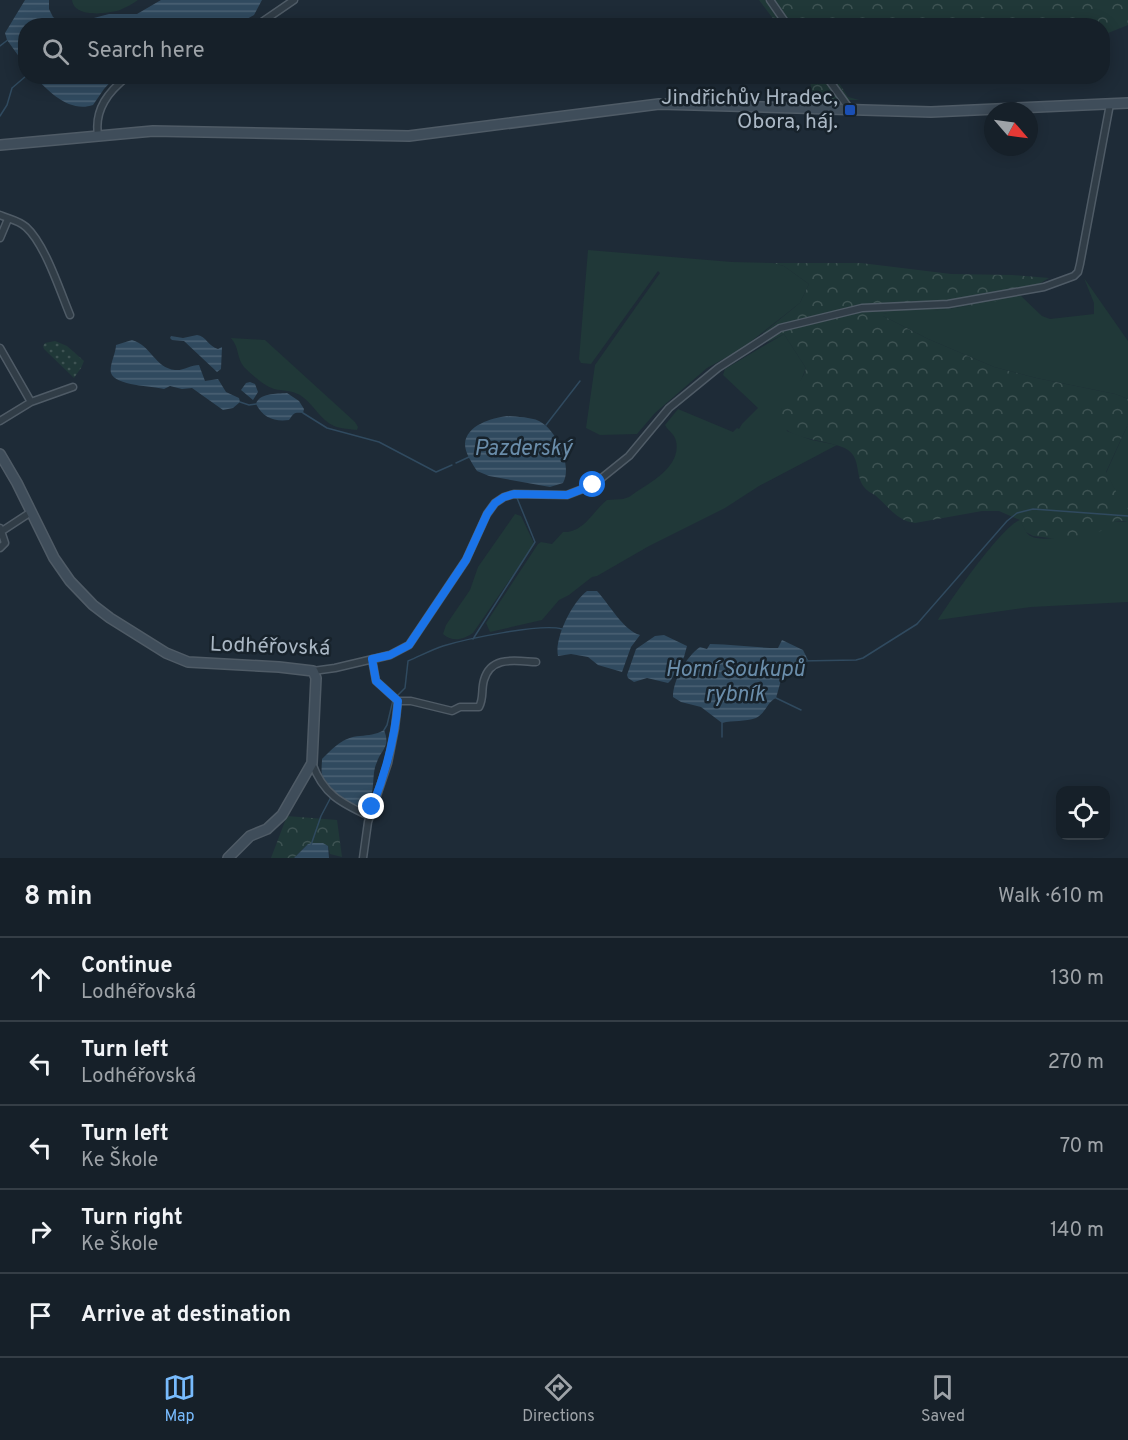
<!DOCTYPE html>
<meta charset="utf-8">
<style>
body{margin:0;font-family:Overpass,sans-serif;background:#232d35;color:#f1f3f6}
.controls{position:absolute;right:18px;bottom:18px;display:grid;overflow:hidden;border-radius:12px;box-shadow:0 3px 15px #0003}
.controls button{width:54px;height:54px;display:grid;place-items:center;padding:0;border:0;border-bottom:2px solid #353e46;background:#162029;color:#f1f3f6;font:30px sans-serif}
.compass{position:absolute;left:984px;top:102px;width:54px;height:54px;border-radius:50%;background:#162029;box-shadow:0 3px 15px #0003;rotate:118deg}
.stop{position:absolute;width:18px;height:18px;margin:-14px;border:4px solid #1a73e8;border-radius:50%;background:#fff}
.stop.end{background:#1a73e8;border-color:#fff;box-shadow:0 2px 6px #0008}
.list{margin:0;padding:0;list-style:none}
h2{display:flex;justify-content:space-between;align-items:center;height:78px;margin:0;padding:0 24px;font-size:26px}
h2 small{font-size:20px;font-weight:400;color:#9ea3a8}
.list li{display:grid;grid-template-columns:39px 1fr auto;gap:18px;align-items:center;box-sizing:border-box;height:84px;padding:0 24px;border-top:2px solid #353e46}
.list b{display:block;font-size:22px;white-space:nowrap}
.list p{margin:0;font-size:20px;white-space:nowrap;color:#9ea3a8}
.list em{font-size:20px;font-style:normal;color:#9ea3a8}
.icon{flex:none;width:33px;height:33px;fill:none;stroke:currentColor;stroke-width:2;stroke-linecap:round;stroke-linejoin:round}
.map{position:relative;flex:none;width:1128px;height:858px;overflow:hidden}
.search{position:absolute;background:#162029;box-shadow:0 3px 15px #0003;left:18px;right:18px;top:18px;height:66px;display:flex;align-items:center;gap:15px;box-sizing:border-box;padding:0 21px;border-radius:24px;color:#9ea3a8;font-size:22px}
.sheet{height:498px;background:#162029}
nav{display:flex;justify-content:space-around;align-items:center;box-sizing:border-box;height:84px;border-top:2px solid #353e46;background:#162029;font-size:16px;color:#9ea3a8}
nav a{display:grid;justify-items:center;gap:3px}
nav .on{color:#78bbfd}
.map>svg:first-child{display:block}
</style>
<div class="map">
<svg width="1128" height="858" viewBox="0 0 1128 858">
<defs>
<pattern id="forest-crowns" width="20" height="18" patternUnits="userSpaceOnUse" patternTransform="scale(1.5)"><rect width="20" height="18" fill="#203838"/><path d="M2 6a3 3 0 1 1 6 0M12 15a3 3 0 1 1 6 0" fill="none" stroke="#3e5353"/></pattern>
<pattern id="park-dots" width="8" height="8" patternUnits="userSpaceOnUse" patternTransform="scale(1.5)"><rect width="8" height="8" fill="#203838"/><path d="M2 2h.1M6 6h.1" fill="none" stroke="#3e5353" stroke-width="1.8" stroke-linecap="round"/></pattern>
<pattern id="water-rules" width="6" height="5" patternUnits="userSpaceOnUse" patternTransform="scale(1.5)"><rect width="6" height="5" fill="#304a5f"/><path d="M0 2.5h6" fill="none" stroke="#4b6274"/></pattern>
</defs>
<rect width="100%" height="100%" fill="#1e2b37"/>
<!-- grass -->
<path fill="#203838" d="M72,0H138C133,4 126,7 120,10C107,14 74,18 72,0Z
M588,250L732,262L773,263L784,266L809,284L800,303L740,350L707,368L655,413L637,434L600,435L586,428L595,365L660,273L658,271L591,364L581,363L579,359Z
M1084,278L1128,341V399L1115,394L1036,378L994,367L928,339L883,316V314L887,313C933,313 976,306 1020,295L1042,316L1050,319L1094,314V303Z
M784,334L806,368L800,383L781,410L787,431L812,440L837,445L759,486L725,508L649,546L597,576L592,577L569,595L559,600L542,620L490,632L486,623L538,544L541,542L552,544L563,532C584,533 592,512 607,500L623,499L629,497C647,484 682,468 676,441C674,433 668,431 665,425L678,409L733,432L737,428L739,429L742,424L758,408L723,375L725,369Z
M231,338L265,340L355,422L358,427L357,430C350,429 341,429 334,426C320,420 313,403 300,395C291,390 283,391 274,389C264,386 251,374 244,367C236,357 240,349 231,338Z
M1128,424V508H1124L1106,473Z
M515,514L521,516L534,543L533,546L473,633C464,639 453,643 443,634L446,625L470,590L478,567Z
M1020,520C1023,524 1024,529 1027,533C1039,548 1090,529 1105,525L1112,521L1128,522V602L1031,607L938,620C950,601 1002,526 1020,520Z"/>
<!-- forest -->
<path fill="url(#forest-crowns)" d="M759,0H1128V25L1103,35L1102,26L778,25Z
M809,76L835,77L848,97L859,100H809L812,92Z
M773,263H861L951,274L1012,275L1049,278L1020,295L989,303L919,313H887L883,314V316L928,339L994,367L1036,378L1115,394L1128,399V424L1106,472L1124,507L1128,508V522C1116,519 1108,521 1101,531L1059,539L1033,536L1026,532L1020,520L999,511H982L915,523C897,521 888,506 875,495C871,493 866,490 864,487C855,476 861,459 848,450C833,439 783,441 780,420C777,403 803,385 806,368L784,334L768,342L763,333L800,303L809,284L784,266Z
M287,816L337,820L342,857L330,854L328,846L308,844L294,858H271Z"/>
<!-- park -->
<path fill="url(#park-dots)" d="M55,341L67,346L84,361L81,368L74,378L44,349L43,346L45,343Z"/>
<!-- water -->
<path fill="url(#water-rules)" d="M25,0H49V9L53,17L63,24H71L109,14H137L161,0H262L254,15L236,25L26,26L25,65L7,40L5,33Z
M35,77H115L104,89L93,105C70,113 49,92 35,77Z
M197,335C206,336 209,347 218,349L222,347L221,369L217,372L184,341L172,340L170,338L171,336L183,338Z
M132,340C151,345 155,368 175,370C183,371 191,365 199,365L205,381L218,379L226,392L239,398L240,402L233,408L223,410L192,388L182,389L170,386L164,389C153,386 115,386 111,373C109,365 116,353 116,345Z
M250,382L255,384L258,392L253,400L241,390L246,383Z
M287,393L299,401L304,409L303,413C294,412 294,413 289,420C275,422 263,418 256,404C259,393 276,394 287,393Z
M507,416C517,417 530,417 539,421C556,429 573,466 563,483L550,487L489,476L477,471C472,463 465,453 465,444C466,425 492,418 507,416Z
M587,591H597C609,604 624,631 640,635L631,647L622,672L598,665L588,657L571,654L558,656C554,638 573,601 587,591Z
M664,635L687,646L684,657L671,680L668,683L647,678L634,682L628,678L627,675L636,649L655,636Z
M782,640L803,650L808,660L785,666L776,698C767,702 766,713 756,718C745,722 733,720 722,723L701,707L681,702L673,697C673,680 686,657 700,647L707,649L710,644C733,644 755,648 778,648Z
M384,730C386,735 387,739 386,744C384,751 379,755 377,762C370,776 378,796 363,807C348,803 325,790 322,774C321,770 322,764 322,759C333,748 343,737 360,736C369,735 375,735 384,730Z
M313,843H323L328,846L329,858H294L308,844Z"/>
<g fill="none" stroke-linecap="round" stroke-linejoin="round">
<!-- stream -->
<path stroke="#304a5f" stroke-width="1.5" d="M0,46L9,39
M0,116L7,105L12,88L26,76
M240,402L249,405L256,404
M303,413L327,428L379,442L436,472L452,465
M546,425L580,381
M456,463L469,457
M473,639L535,542L517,498
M800,661L856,660L863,658L917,624L1007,521L1017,513L1033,509L1128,516
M396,697L405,688L408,661C420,656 431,650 443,646C466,639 541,623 562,629
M776,698L801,710
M384,730L387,725L393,700
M722,737V723
M311,845L321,816L331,797"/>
<!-- street casing -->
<g stroke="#4f5b66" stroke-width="9">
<path id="street" d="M770,0L788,26
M256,26L294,0
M826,76L849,108
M98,135C94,109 109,91 128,76
M0,215C9,219 18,220 26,227C45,244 60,291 70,315
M0,238L8,219
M0,348L31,402L0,421
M31,402L73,387
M0,528L5,543L0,548
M2,531L31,512
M313,671L335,668L390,655L409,645L466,560L487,514L495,503L504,497L514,494L567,495L593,485L629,456L669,408L718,368L780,328L862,308L948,304L1044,287L1074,276L1078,272L1080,264L1110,104
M398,701H411L452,711L460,707H479C484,698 481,690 484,680C491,655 516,661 536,662
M312,763C323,794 341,803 369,816
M363,858L368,822L388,763L395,728L398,701L376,681L372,659"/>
</g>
<!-- secondary casing -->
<g stroke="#4f5b66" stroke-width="12">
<path id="secondary" d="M0,145L153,131L409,136L659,104L931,112L1128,103
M0,454L17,483L54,558L70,581L93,605L110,618L166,653L188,662L279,667L313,671L316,678L312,763L282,815L267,829L250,836L228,858"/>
</g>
<!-- street -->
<use href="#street" stroke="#313d47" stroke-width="6"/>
<!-- secondary -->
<use href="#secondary" stroke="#3f4d5a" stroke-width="9"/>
</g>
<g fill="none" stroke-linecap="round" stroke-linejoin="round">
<!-- route -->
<path stroke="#1a73e8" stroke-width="8" d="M372,807C386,772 395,738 398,701L376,681L372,659L390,655L409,645L466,560L487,514L495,503L504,497L514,494L567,495L593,485"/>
</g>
<!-- markers -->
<rect fill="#1a4fb4" stroke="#17222b" stroke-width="2" x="844" y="104" width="12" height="12" rx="3"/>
<g text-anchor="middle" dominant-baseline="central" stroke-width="5" stroke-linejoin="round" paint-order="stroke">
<!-- poi labels -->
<g font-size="21" fill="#abb8c5" stroke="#17222b" text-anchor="end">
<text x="838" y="98">Jindřichův Hradec,<tspan x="838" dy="24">Obora, háj.</tspan></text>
</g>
<!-- street labels -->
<g font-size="21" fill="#abb8c5" stroke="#17222b">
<text transform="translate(270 647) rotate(2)">Lodhéřovská</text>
</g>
<!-- water labels -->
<g font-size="22" font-style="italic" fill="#6a8daa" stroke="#17222b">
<text x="523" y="449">Pazderský</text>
<text x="735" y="670">Horní Soukupů<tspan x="735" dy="25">rybník</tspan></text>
</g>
</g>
</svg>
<div class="controls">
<button><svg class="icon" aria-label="locate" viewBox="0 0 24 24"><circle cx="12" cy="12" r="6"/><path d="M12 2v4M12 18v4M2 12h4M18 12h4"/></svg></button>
</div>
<svg class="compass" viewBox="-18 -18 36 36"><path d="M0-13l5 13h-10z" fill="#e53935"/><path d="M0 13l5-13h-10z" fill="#9ea3a8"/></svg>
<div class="stop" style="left:593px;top:485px"></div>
<div class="stop end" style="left:372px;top:807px"></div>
<div class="search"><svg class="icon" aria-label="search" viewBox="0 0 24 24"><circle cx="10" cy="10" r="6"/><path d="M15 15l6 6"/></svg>Search here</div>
</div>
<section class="sheet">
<h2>8 min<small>Walk · 610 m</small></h2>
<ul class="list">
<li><svg class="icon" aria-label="ahead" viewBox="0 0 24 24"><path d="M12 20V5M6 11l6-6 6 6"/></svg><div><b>Continue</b><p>Lodhéřovská</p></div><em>130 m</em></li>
<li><svg class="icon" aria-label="left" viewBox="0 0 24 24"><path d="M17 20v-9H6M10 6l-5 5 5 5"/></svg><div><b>Turn left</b><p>Lodhéřovská</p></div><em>270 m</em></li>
<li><svg class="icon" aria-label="left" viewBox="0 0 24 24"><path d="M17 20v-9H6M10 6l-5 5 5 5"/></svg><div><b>Turn left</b><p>Ke Škole</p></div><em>70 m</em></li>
<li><svg class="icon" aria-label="right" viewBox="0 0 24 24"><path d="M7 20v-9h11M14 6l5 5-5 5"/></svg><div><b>Turn right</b><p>Ke Škole</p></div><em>140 m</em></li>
<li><svg class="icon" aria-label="arrive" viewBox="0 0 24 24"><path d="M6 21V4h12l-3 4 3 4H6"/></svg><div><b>Arrive at destination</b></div></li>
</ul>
</section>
<nav>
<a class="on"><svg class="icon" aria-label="map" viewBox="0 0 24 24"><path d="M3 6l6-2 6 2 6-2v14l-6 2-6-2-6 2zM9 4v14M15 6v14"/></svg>Map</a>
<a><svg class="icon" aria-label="directions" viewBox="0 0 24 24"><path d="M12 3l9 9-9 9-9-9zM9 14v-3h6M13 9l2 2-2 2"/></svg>Directions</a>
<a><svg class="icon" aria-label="saved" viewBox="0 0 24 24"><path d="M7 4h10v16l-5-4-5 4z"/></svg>Saved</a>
</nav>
